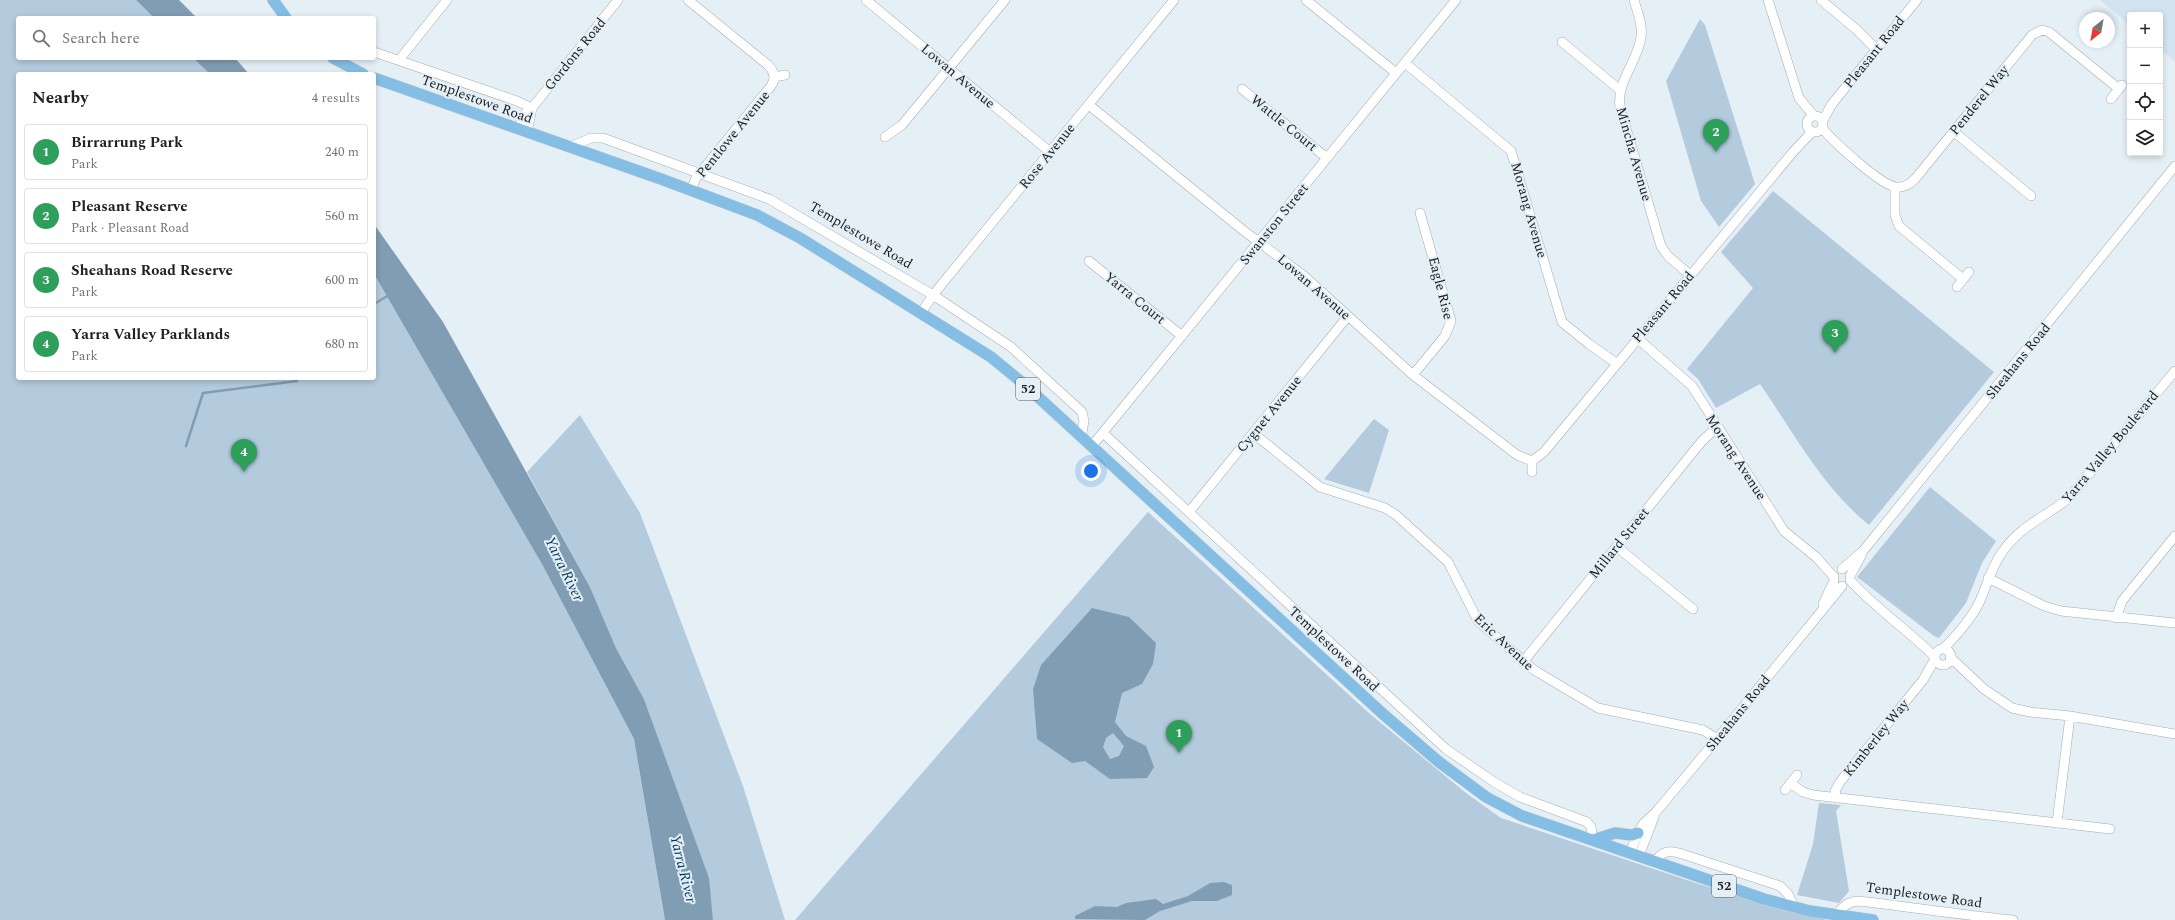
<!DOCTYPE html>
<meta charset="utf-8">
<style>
body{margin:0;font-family:Spectral,serif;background:#f2f2f2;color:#222}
.controls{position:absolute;right:12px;top:12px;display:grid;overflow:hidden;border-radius:4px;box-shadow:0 2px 6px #0003}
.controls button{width:36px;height:36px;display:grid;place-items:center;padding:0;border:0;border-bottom:1px solid #e0e0e0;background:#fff;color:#222;font:20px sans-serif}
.compass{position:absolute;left:2079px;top:12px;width:36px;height:36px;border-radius:50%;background:#fff;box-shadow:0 2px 6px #0003;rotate:211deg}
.you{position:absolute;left:1091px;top:471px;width:14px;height:14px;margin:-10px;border:3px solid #fff;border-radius:50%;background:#1a73e8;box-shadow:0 0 0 6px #1a73e833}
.badge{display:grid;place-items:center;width:26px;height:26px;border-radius:50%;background:#d93025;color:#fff;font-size:13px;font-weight:700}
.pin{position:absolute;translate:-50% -33px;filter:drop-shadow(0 1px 2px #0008)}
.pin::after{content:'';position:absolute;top:21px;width:14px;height:12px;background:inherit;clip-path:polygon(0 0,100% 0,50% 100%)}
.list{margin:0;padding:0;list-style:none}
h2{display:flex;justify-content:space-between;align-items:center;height:52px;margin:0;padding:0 16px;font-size:17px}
h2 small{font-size:13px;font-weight:400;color:#767676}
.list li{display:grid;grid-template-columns:26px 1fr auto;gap:12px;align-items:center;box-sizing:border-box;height:56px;margin:0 8px 8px;padding:0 8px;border:1px solid #e0e0e0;border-radius:4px}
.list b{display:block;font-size:15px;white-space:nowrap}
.list p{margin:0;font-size:13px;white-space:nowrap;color:#767676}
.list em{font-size:13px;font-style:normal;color:#767676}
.icon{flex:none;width:22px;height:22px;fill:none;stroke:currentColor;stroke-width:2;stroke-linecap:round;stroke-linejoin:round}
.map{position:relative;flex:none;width:2175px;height:920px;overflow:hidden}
.search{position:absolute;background:#fff;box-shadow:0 2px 6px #0003;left:16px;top:16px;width:360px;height:44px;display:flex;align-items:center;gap:10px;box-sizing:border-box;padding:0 14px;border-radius:4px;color:#767676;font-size:15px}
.panel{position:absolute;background:#fff;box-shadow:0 2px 6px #0003;left:16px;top:72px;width:360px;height:308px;border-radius:4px}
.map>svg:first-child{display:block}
</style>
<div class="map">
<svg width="2175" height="920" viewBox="0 0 2175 920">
<rect width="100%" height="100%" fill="#e5eff6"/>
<!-- built -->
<path fill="#d3e3f0" d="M2100,0H2175V62L2160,49V15H2130V25Z"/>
<!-- green -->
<path fill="#b4cbde" d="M0,0H136L154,18H18V58H193L210,74H18V378H374V274L543,566L634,739L665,920H0Z
M1700,19L1705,25L1755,184L1719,227L1701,201L1666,81Z
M1773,191L1994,372L1869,525C1823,488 1794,433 1760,384L1716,408L1698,379L1687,369L1753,288L1721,252Z
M580,415L640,513L743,786L785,920H713L708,878L644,699L616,648L590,587L527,472Z
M1374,419L1389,430L1369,493L1324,479Z
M1930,487L1996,541L1982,563L1966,603L1939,638L1934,636L1857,577Z
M1148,512L1370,714L1466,793L1501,818L1702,885L1827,920H795Z
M1819,803L1841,805L1836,811L1849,891L1839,903L1797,895L1813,844Z"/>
<!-- water -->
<path fill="#809db4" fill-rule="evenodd" d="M136,0H179L197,18H154Z
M193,58H235L249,74H210Z
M374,224L443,322L590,587L616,648L644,699L709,878L713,920H665L634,739L543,566L374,274Z
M1092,608L1129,617L1156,643L1153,664L1142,684L1122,693L1115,722L1126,736L1146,746L1154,767L1147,778L1110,779L1085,761L1072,763L1037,739L1033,689L1041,665ZM1113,733L1124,746L1119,756L1110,759L1103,747L1106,738Z
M1224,882L1232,885V895L1217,901H1192L1160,911L1145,920L1075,919V916L1095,906L1117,907L1126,903L1156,899L1163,904L1188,896L1210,883Z"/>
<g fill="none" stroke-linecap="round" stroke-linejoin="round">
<!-- stream -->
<path stroke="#809db4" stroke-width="2.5" d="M374,304L389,295
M186,446L203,393L297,381V378"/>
<!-- minor casing -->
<g stroke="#a4acb4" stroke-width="10">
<path id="minor" d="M688,0L768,65C774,71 776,79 771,86L696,178L691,190
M866,0L1050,152
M1306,0L1396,73
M1634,0C1637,11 1643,24 1641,37C1638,62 1616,81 1620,108L1661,246L1668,256L1690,275
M1768,0L1799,98L1814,116
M1821,0L1857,30L1876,49
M1562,42L1620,90
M374,52L517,101L532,108
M399,60L447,0
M1405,63L1511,151L1562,322L1589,344L1616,363
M774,77L785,75
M1242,89L1327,158
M2111,99L2122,85
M1089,105L1244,231L1303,275L1413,375L1517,455L1532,461
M1807 124a8 8 0 1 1 16 0a8 8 0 1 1-16 0Z
M1822,122L1832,104L1917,0
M1822,128C1833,141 1880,185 1896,187C1904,188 1910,184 1915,179L2032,35L2042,30L2049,32L2119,89
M518,129L525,114L532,108L618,0
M1953,131L2031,196
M527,132L532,108
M885,137L902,125L1005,0
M570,147L591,138H603L769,199L933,295L1011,347L1082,412L1084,421L1081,438
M1895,187V215L1899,226L1963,279
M1089,261L1182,336
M1957,287L1969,272
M921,313L933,295L1174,0
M1637,338L1692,386L1784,531L1816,557L1834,577
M1413,375L1445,336L1451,321L1420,213
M1103,433L1446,749L1494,782L1520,797L1587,822L1591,827L1593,840
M1253,433L1320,487L1385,508L1396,515L1448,562L1478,621L1534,670L1598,708L1703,730L1717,739
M1091,447L1456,0
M1532,461L1544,452L1793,152L1812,132
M1532,461V472
M1189,512L1348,316
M1617,547L1693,609
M1842,569L1863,551L2175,166
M1850,576L1861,556
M1988,578L2044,606L2061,611L2175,623
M1850,580C1876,609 1908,630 1935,657
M1823,604L1834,581
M2116,618L2122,601L2175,536
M1943,649C1957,635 1970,621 1979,603C1987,586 1991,567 2003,551C2020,526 2047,516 2069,498L2175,371
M1935 657a8 8 0 1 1 16 0a8 8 0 1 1-16 0Z
M1950,657L1984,689L2012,708L2030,712L2070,716L2175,734
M1523,662L1702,441L1717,427
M1790,783L1803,792L1813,795L2110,829
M1785,790L1797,775
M1837,798L1835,791L1840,782L1923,680L1935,659
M2057,823L2070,716
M1630,853L1638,833L1643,824L1656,812L1717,739L1842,586
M1639,856L1654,817
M1654,862C1662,852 1667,850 1679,853L1780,886L1788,894L1795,908
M1835,915C1842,908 1848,901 1859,901C1910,907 1962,915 2013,920"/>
</g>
<!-- major casing -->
<g stroke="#cdcece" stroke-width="12">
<path id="major" d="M273,0L286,18
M333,58L363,74
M374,78L661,179L757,215L800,238L975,347L991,357L1025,385L1383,714L1439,762L1486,797L1522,816L1764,899L1810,911L1873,920
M1593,840L1615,833L1632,835L1638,833"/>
</g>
<!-- minor -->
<use href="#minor" stroke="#fff" stroke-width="9"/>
<!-- major -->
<use href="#major" stroke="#85bee5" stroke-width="11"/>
</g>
<g text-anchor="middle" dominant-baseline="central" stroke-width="4" stroke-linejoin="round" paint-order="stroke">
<!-- shield labels -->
<g fill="#e5eff6" stroke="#575d60" stroke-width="1">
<rect x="1016" y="378" width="24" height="22" rx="3"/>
<rect x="1712" y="875" width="24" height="22" rx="3"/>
</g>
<g font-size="13" font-weight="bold" fill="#1a1e20">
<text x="1028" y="389">52</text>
<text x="1724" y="886">52</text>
</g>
<!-- street labels -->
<g font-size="14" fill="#1a1e20" stroke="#e5eff6">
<text transform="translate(1874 52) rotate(-51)">Pleasant Road</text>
<text transform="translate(575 54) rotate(-51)">Gordons Road</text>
<text transform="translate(958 76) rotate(40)">Lowan Avenue</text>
<text transform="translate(477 99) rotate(20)">Templestowe Road</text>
<text transform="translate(1979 100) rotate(-51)">Penderel Way</text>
<text transform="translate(1284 123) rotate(39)">Wattle Court</text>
<text transform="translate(733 134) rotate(-51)">Pentlowe Avenue</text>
<text transform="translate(1634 154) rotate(74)">Mincha Avenue</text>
<text transform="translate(1047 156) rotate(-51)">Rose Avenue</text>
<text transform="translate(1529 210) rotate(74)">Morang Avenue</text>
<text transform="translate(1274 224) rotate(-51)">Swanston Street</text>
<text transform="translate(861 235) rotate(31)">Templestowe Road</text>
<text transform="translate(1314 287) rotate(41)">Lowan Avenue</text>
<text transform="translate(1441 288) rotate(76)">Eagle Rise</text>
<text transform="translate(1135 298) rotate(39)">Yarra Court</text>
<text transform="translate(1663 307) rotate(-50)">Pleasant Road</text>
<text transform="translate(2018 361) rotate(-51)">Sheahans Road</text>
<text transform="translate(1269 414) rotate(-51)">Cygnet Avenue</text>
<text transform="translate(2110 447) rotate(-50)">Yarra Valley Boulevard</text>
<text transform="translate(1736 457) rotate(57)">Morang Avenue</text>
<text transform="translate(1619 543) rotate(-51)">Millard Street</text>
<text transform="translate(1504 642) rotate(43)">Eric Avenue</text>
<text transform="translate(1334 649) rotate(43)">Templestowe Road</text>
<text transform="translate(1738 713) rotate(-51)">Sheahans Road</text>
<text transform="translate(1876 738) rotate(-51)">Kimberley Way</text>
<text transform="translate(1924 895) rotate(8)">Templestowe Road</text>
</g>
<!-- water labels -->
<g font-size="15" font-style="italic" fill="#063c5d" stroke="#e5eff6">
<text transform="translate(564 569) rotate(64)">Yarra River</text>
<text transform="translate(683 869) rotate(76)">Yarra River</text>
</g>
</g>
</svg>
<div class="controls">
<button>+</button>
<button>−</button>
<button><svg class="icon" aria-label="locate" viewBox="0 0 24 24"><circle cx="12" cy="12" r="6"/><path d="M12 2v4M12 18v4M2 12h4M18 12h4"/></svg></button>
<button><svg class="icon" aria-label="layers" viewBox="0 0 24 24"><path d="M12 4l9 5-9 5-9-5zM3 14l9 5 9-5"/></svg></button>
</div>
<svg class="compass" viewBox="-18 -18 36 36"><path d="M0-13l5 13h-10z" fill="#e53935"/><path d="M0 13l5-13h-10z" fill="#767676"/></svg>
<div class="you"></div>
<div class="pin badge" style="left:1179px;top:753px;background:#2e9e5b">1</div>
<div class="pin badge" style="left:1716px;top:152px;background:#2e9e5b">2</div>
<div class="pin badge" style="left:1835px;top:353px;background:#2e9e5b">3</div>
<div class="pin badge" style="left:244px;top:472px;background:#2e9e5b">4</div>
<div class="search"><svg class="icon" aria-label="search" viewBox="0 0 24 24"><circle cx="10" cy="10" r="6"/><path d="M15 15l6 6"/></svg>Search here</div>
<section class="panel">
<h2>Nearby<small>4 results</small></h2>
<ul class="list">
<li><span class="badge" style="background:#2e9e5b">1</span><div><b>Birrarrung Park</b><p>Park</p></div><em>240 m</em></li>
<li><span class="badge" style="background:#2e9e5b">2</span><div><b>Pleasant Reserve</b><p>Park · Pleasant Road</p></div><em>560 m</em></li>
<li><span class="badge" style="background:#2e9e5b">3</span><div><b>Sheahans Road Reserve</b><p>Park</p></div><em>600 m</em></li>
<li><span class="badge" style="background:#2e9e5b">4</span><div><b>Yarra Valley Parklands</b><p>Park</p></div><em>680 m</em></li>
</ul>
</section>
</div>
